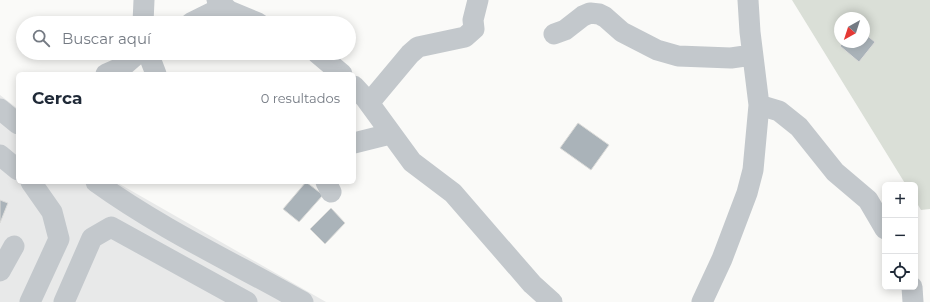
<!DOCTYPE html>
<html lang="es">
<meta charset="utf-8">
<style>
body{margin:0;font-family:Montserrat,sans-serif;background:#f6f6f7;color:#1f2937}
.controls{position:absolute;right:12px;bottom:12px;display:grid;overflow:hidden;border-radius:6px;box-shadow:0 2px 10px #0003}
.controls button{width:36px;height:36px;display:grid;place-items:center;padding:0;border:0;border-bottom:1px solid #e0e1e3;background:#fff;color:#1f2937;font:20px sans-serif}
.compass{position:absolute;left:834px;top:12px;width:36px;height:36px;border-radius:50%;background:#fff;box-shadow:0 2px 10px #0003;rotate:219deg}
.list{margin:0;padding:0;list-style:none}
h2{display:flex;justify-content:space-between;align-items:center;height:52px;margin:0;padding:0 16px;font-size:17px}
h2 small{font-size:13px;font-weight:400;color:#747a83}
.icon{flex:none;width:22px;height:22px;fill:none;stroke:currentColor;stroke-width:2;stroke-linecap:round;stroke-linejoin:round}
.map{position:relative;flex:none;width:930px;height:302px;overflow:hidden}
.search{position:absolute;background:#fff;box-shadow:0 2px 10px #0003;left:16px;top:16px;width:340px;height:44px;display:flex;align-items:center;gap:10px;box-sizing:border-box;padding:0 14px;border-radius:22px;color:#747a83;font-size:15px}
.panel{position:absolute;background:#fff;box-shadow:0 2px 10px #0003;left:16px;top:72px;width:340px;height:112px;border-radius:6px}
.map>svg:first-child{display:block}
</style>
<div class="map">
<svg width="930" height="302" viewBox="0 0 930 302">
<rect width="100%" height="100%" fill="#fafaf8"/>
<!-- built -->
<path fill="#e8e9e9" d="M0,95L18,109V182H116L326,302H0Z"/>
<!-- green -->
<path fill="#dadfd7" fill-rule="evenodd" d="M792,0H930V209L921,210L915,200V185H906ZM840,18H864V42H840Z"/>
<!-- building -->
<path fill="#aab3b9" stroke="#dcdcda" d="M864,33L875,42L859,62L840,46L844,42H864Z
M578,123L609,145L591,170L560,148Z
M306,182L323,195L299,222L283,209Z
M0,200L8,203L0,223Z
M331,208L345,223L325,244L310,229Z"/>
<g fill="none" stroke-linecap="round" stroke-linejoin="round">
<!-- minor -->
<path stroke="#c3c8cc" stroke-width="21" d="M217,0L229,11L258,23
M143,23L144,0
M191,23L223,7
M554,34L565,30L583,16L590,13L599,14L605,17L622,32L657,50L678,56L731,58L752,55
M148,53L156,74
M317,53L342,74
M106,74L122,67L138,53
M354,86L366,99L412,162L453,193L532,284L552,302
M369,103L410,54L418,47L465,37L474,29L473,20L478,0
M759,105L779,111L799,127L835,172L868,200L885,229
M0,109L18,124
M354,143L390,134
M0,155L18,170
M96,182C161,229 234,263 303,302
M326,182L331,192
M0,271L14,246
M912,287L913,302
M30,302L59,239L52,212L31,182
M64,302L92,238L111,227L247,302
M702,302L722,259L747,193L753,170L759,105L750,32L748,0"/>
</g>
</svg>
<div class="controls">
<button>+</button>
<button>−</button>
<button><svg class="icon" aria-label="locate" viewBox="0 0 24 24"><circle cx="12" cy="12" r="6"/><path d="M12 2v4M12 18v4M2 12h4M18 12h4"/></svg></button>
</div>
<svg class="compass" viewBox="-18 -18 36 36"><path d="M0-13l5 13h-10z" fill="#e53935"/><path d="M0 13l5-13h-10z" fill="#747a83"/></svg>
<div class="search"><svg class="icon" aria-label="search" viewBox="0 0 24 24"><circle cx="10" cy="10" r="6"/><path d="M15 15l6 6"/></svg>Buscar aquí</div>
<section class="panel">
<h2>Cerca<small>0 resultados</small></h2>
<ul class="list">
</ul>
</section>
</div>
